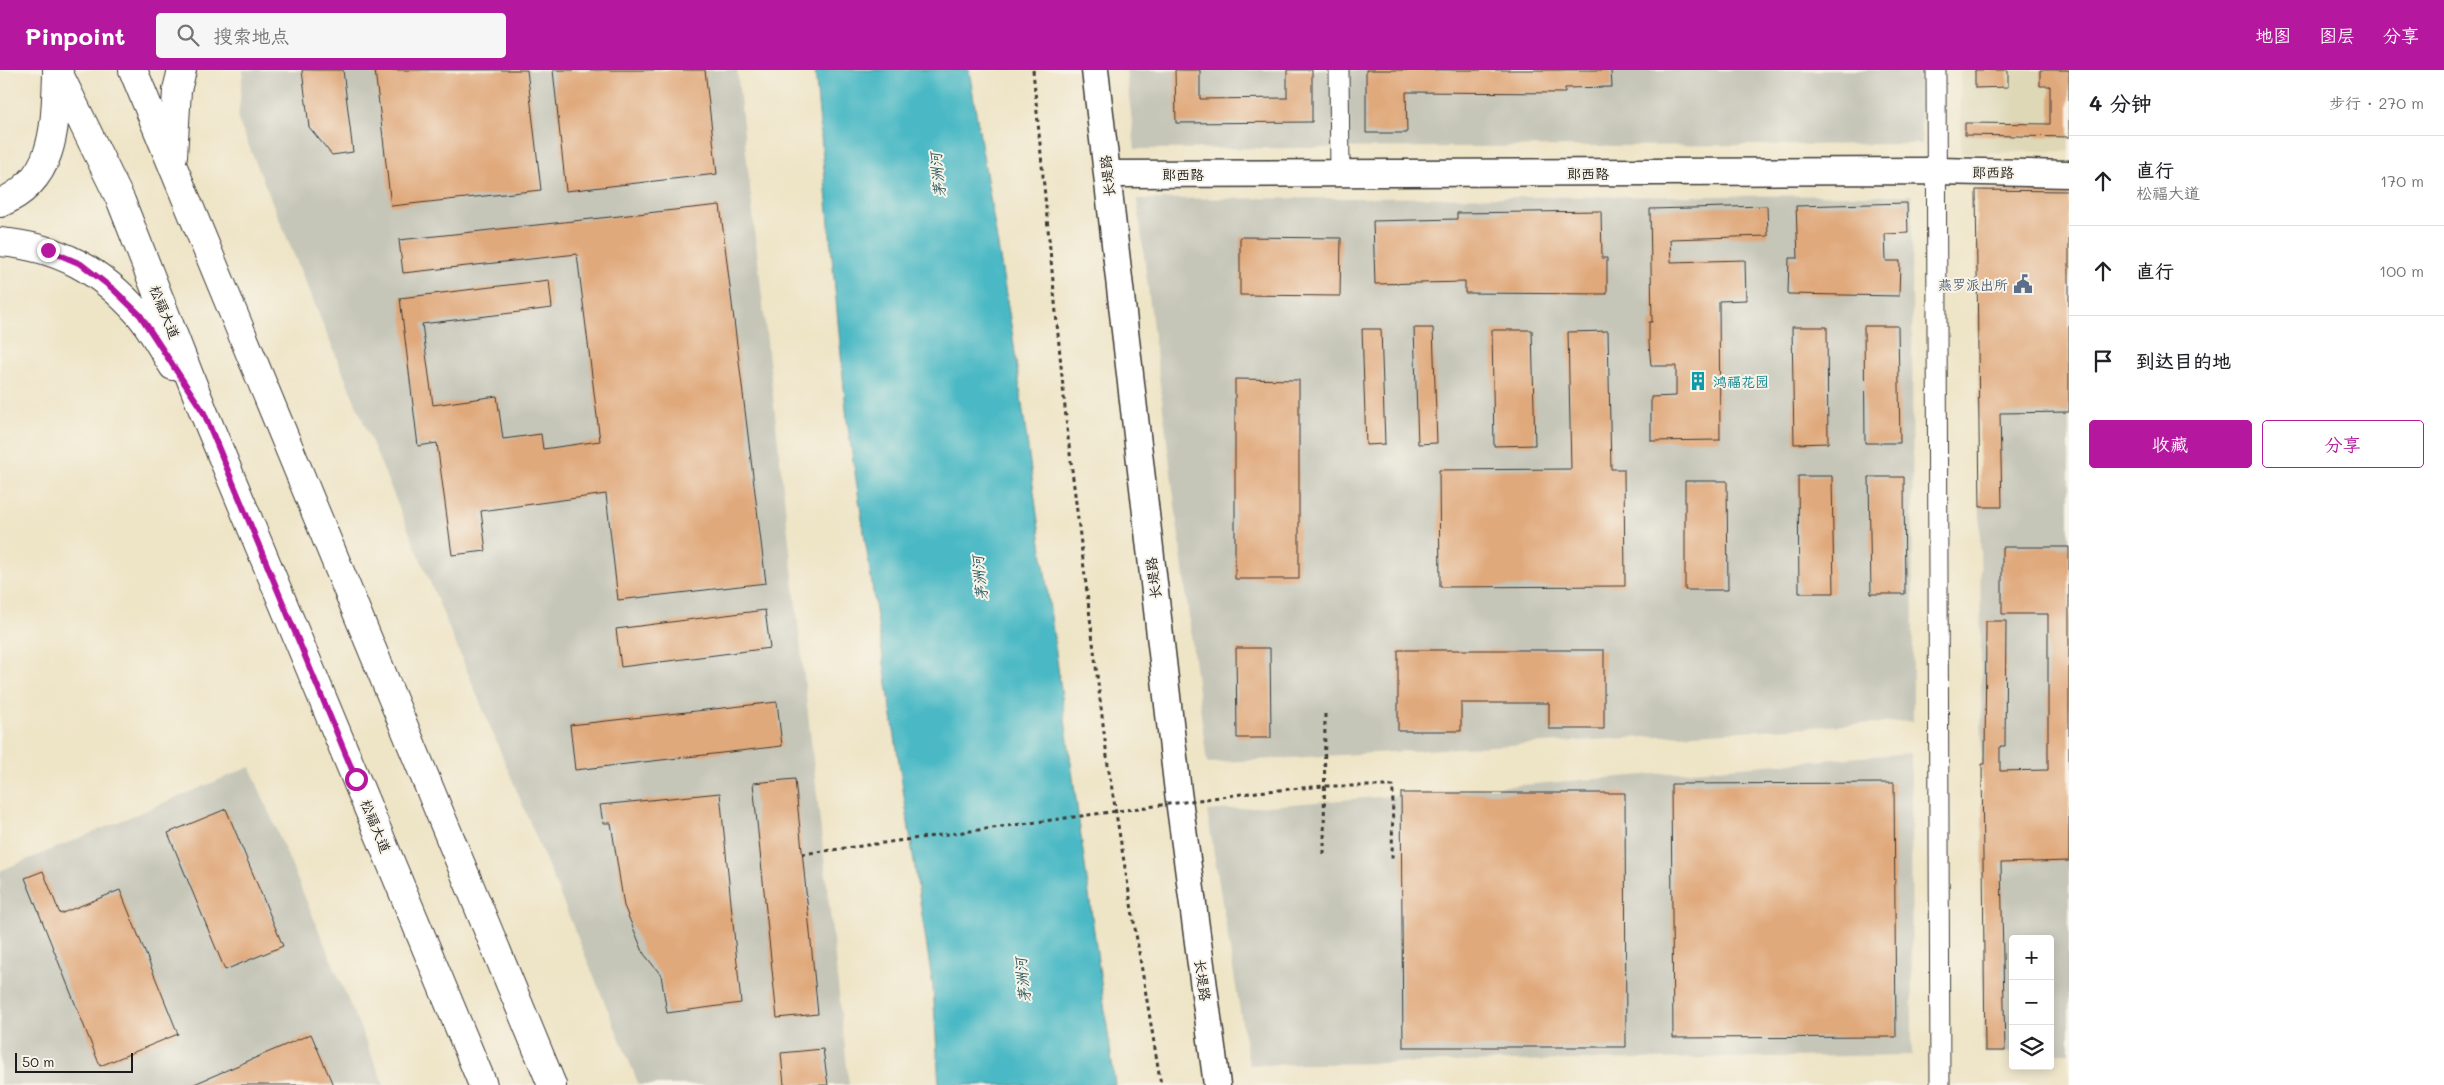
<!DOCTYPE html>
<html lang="zh">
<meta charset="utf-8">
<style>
body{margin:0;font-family:Mali,"LXGW WenKai TC",sans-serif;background:#f6f6f6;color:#202124}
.controls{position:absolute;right:15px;bottom:15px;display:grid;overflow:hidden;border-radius:5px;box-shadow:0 2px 12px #0003}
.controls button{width:45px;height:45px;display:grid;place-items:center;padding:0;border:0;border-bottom:1px solid #e0e0e0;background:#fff;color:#202124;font:25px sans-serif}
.scale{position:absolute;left:15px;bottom:12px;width:118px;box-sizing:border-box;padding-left:5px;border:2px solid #1c1c1c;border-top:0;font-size:14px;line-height:18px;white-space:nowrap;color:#1c1c1c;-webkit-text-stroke:4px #f7f3e8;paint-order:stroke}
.stop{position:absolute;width:15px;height:15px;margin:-11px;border:4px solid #b5179e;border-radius:50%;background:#fff}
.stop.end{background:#b5179e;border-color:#fff;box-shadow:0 1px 5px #0008}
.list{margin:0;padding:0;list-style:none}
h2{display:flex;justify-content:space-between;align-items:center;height:65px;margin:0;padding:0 20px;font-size:21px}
h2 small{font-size:16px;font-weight:400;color:#757577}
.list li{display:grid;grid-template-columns:32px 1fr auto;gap:15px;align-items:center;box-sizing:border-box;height:90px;padding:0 20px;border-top:1px solid #e0e0e0}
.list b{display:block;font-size:19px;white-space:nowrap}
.list p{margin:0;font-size:16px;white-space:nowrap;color:#757577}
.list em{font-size:16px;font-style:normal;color:#757577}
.actions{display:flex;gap:10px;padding:15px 20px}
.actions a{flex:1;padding:11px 0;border:1px solid #b5179e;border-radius:5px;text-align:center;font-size:18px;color:#b5179e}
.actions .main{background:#b5179e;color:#fff}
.icon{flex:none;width:28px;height:28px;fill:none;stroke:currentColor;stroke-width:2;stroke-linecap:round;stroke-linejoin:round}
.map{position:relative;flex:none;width:2069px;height:1015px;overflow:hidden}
header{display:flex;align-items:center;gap:30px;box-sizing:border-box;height:70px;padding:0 25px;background:#b5179e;color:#fff}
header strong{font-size:24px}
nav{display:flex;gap:28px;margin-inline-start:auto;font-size:18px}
.search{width:350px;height:45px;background:#f6f6f6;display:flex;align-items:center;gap:12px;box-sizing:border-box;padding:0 18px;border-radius:5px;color:#757577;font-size:19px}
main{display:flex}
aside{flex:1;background:#fff}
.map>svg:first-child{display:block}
</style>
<header>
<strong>Pinpoint</strong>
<div class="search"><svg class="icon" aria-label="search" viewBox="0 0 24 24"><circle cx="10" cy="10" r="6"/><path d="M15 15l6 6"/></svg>搜索地点</div>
<nav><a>地图</a><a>图层</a><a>分享</a></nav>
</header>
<main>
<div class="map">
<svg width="2069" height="1015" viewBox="0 0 2069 1015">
<rect width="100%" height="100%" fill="#f7f3e8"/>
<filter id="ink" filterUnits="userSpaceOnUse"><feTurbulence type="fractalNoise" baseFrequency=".02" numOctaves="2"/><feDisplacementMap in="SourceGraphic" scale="10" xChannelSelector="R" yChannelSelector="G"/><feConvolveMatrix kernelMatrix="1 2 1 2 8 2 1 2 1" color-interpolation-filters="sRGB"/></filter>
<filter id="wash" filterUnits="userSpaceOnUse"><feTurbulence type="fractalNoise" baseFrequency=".0096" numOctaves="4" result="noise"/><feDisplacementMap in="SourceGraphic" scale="20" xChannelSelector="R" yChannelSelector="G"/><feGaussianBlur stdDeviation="1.12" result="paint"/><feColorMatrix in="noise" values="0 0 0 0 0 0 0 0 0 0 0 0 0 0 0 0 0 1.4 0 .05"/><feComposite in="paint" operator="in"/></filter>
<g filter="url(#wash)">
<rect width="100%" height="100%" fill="#eee4c6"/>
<!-- built -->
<path fill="#ded8b7" d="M1960,0H2069V81L1961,83Z"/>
<!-- industrial -->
<path fill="#c5c5b8" d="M243,0H737L849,1015H639L238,50Z
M1126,0H1918L1922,74L1135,79Z
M1912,125L1913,651L1207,693L1137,129Z
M2069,306V983H2050V869H2013V983H1984L1979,307Z
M1911,683L1912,985L1249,995L1207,741Z
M250,697L384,1015H0V801Z"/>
<!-- water -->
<path fill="#4bb9c5" stroke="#346a70" d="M815,0H969L1012,261L1115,1015H939L933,917L847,350Z"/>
<g id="blocks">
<!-- building -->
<path fill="#e0a97b" d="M302,0H343L353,82L332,85L309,57Z
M375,0H527L541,120L391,136Z
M553,0H705L717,104L566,121Z
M1175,0H1200V29L1287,28V0H1312V52L1176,53Z
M1366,0H1611L1612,17L1565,18V23L1406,22L1407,63H1366Z
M1975,0H2008V17L1975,18Z
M2040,0H2069V67L1965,65V53L2050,54V16H2040Z
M1976,120L2069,121V342L2000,343L2002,437H1980Z
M1907,133L1908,163L1885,164L1886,191H1900L1899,226L1788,224L1789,188H1798L1796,136Z
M720,135L766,513L618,530L606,424L481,441L486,481L452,485L437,373L418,376L400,228L549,210L552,238L422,254L433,335L497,326L503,369L541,364L543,379L600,371L577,184L403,203L399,170Z
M1767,136L1768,166L1670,169L1671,192L1745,190L1746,230L1719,231L1720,370L1651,371V327L1676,326V296H1651L1649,272V252H1652L1650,139Z
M1601,141L1602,188H1607V224L1465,223V212L1375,214L1373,151L1457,149V143Z
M1240,167L1341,168L1340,226L1240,225Z
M1864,256H1898L1900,373H1865Z
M1792,257H1827L1828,373L1794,374Z
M1414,258H1433L1437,373L1418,374Z
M1362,259H1381L1385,374L1366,375Z
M1492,260H1532L1535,375L1494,376Z
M1608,261L1611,399H1624L1625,516L1440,517L1439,400L1571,399L1568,262Z
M1235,309L1299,310V509H1235Z
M1798,406H1832L1834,523H1799Z
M1869,407H1904L1905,524H1871Z
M1685,411H1727L1728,520H1685Z
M2002,477H2069V791L2001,793L2005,981H1985L1982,694H1985L1986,551H2006L2005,676H2000V701L2048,700V544H2002Z
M765,540L770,578L621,597L616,559Z
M1236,578H1270L1271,668H1237Z
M1398,580H1604V659H1549V633H1461V661H1398Z
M777,632L782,676L575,700L570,655Z
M795,709L818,944L777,948L753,713Z
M1894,713L1896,967L1673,968L1671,714Z
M720,723L741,933L667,943L661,905L644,884L624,836L611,753H603L600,735Z
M1401,723H1625L1626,977H1403Z
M226,739L283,876L225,900L168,763Z
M43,801L60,844L120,820L178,964L100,996L25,808Z
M311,964L333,1015H192Z
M823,979L828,1015H784L781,983Z"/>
</g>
</g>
<g filter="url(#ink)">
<use href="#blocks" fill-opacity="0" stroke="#3c3a36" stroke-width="1"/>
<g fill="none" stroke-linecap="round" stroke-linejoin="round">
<!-- street casing -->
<g stroke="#3c3a36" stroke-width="21">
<path id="street" d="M1339,0L1340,104
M1936,0L1940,1015"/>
</g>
<!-- secondary casing -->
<g stroke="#3c3a36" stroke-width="29">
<path id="secondary" d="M1095,0L1178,722L1217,1015
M1107,104L1936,101L2069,104"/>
</g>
<!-- primary casing -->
<g stroke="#3c3a36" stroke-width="30">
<path id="primary" d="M57,0L121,131L204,343L483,1015
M133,0L552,1015
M173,86L177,20L182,0
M0,133C56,110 55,56 57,4
M0,172C59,177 100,200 139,244C152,259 162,279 173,296"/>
</g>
<!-- path -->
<path stroke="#3c3a36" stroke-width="3" stroke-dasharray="4 4" stroke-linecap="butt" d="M1033,0L1067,359L1108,695L1161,1015
M1324,784L1325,641"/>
<!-- street -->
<use href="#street" stroke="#fff" stroke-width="19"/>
<!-- secondary -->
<use href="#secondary" stroke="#fff" stroke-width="26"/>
<!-- primary -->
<use href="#primary" stroke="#fff" stroke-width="28"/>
<!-- path-bridge -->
<path stroke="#3c3a36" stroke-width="3" stroke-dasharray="4 4" stroke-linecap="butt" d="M802,784L1257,722L1324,716H1393L1392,791"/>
</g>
</g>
<g fill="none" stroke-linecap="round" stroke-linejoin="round" filter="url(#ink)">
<!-- route -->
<path stroke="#b5179e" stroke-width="6" d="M48,180L81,194L113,219L140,245L204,343L356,709"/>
</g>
<!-- icons -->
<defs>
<g id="civic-bare" transform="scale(1.5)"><path d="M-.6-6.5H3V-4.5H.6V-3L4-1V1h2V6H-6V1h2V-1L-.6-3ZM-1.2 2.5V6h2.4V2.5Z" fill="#5c6f8a" stroke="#f7f3e8" stroke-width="2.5" paint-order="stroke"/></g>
<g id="building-bare" transform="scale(1.5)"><path d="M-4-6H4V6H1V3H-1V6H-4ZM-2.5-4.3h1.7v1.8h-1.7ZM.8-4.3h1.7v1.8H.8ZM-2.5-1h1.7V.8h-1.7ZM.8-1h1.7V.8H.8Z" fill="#0f9aa8" stroke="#f7f3e8" stroke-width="2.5" paint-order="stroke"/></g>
</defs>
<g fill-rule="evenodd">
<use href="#civic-bare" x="2023" y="214"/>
<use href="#building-bare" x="1698" y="311"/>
</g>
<g text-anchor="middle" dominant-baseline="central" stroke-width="4" stroke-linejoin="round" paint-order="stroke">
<!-- street labels -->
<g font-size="14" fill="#1c1c1c" stroke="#f7f3e8">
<text transform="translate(1993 102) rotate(1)">郎西路</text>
<text x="1588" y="103">郎西路</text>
<text x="1183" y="104">郎西路</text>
<text transform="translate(1107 106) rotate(-96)">长堤路</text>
<text transform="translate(165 242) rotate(68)">松福大道</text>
<text transform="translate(1153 508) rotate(-97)">长堤路</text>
<text transform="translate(376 756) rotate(68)">松福大道</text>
<text transform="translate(1203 910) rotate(82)">长堤路</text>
</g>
<!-- service labels -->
<g font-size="14" fill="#4e5e75" stroke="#f7f3e8" text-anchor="end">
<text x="2008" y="214">燕罗派出所</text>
</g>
<!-- culture labels -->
<g font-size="14" fill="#0d838f" stroke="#f7f3e8" text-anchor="start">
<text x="1713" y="311">鸿福花园</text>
</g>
<!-- water labels -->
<g font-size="15" font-style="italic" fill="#2f5b60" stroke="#f7f3e8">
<text transform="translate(937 105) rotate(-96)">茅洲河</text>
<text transform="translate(979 508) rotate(-96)">茅洲河</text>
<text transform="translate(1022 910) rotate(-96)">茅洲河</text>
</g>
</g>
</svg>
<div class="controls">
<button>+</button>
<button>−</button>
<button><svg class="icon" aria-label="layers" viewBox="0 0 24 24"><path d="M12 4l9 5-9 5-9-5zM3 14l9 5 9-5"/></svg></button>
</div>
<div class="scale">50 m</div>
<div class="stop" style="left:356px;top:709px"></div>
<div class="stop end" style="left:48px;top:180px"></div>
</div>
<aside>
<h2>4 分钟<small>步行 · 270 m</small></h2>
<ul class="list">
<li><svg class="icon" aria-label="ahead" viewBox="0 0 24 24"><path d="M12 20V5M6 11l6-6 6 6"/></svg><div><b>直行</b><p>松福大道</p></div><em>170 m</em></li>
<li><svg class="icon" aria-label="ahead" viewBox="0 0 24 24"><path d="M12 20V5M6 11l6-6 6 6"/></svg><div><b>直行</b></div><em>100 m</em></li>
<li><svg class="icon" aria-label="arrive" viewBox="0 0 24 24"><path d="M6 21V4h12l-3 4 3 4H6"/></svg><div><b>到达目的地</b></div></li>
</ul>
<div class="actions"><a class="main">收藏</a><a>分享</a></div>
</aside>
</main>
